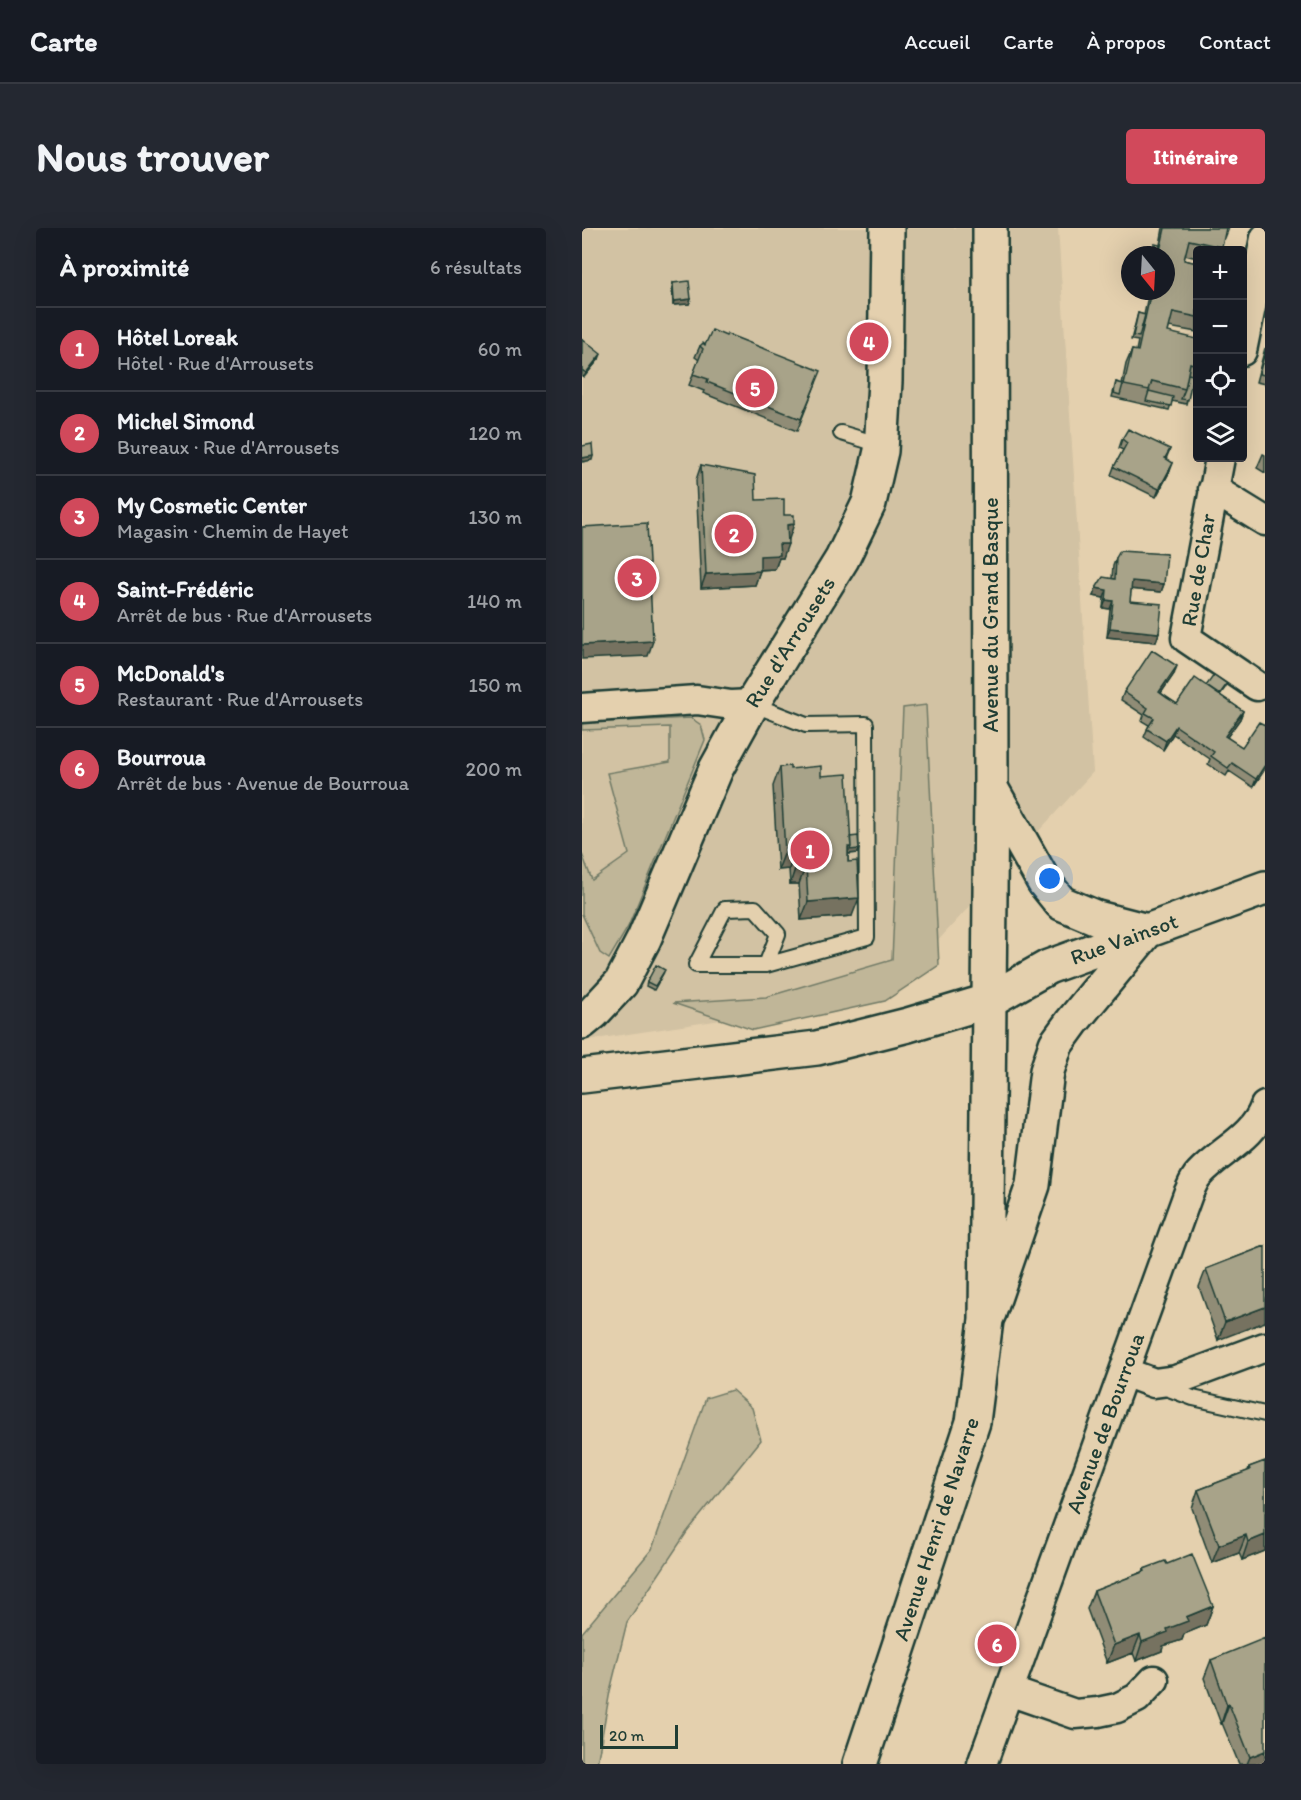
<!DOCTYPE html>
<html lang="fr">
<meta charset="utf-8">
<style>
body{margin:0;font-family:Itim,sans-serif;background:#242831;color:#f1f3f6}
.controls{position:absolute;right:18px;top:18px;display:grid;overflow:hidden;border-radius:6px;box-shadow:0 6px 24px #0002}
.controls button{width:54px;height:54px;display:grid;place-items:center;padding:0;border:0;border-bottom:2px solid #363941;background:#171b24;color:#f1f3f6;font:30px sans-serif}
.compass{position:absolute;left:539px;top:18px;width:54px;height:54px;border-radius:50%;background:#171b24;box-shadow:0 6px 24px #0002;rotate:162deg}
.scale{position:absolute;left:18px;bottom:15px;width:78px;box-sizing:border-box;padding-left:6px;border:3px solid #1f3d34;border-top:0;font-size:16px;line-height:21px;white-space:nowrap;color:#1f3d34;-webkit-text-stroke:4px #e4d0ae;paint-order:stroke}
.you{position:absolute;left:468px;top:651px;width:21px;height:21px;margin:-15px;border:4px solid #fff;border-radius:50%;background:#1a73e8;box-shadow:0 0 0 9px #1a73e833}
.badge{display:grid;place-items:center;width:39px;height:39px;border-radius:50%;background:#d1495b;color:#fff;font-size:20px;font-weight:700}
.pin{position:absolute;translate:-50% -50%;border:3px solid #fff;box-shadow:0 2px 6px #0006}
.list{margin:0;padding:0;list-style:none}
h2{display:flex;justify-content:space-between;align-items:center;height:78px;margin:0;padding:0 24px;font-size:26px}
h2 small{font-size:20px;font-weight:400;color:#9ea1a6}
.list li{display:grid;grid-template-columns:39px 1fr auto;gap:18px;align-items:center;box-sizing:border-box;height:84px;padding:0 24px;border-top:2px solid #363941}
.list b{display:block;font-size:22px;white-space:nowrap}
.list p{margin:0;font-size:20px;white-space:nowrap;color:#9ea1a6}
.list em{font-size:20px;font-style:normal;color:#9ea1a6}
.icon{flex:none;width:33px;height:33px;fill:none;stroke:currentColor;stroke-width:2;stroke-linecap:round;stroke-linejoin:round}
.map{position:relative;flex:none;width:683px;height:1536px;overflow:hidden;border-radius:6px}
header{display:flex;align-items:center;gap:36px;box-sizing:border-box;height:84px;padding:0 30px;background:#171b24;border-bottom:2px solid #363941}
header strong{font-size:28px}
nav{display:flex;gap:33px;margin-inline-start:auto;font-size:21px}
.intro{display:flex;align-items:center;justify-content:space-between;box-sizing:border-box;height:144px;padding:0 36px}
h1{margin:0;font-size:42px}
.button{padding:15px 27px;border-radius:6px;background:#d1495b;color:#fff;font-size:21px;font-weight:700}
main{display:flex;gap:36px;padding:0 36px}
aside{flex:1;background:#171b24;border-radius:6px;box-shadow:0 6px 24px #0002}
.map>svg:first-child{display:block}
</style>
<header>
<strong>Carte</strong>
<nav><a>Accueil</a><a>Carte</a><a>À propos</a><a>Contact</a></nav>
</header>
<div class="intro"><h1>Nous trouver</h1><a class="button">Itinéraire</a></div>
<main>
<aside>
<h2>À proximité<small>6 résultats</small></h2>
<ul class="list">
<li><span class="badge">1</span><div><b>Hôtel Loreak</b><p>Hôtel · Rue d'Arrousets</p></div><em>60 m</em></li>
<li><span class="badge">2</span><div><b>Michel Simond</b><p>Bureaux · Rue d'Arrousets</p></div><em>120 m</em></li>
<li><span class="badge">3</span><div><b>My Cosmetic Center</b><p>Magasin · Chemin de Hayet</p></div><em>130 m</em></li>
<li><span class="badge">4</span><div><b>Saint-Frédéric</b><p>Arrêt de bus · Rue d'Arrousets</p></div><em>140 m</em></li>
<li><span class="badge">5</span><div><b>McDonald's</b><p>Restaurant · Rue d'Arrousets</p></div><em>150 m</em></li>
<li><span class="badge">6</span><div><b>Bourroua</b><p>Arrêt de bus · Avenue de Bourroua</p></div><em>200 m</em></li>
</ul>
</aside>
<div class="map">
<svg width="683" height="1536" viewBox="0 0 683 1536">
<rect width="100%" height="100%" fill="#e4d0ae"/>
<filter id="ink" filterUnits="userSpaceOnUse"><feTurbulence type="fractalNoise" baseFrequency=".0167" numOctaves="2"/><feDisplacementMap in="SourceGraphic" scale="12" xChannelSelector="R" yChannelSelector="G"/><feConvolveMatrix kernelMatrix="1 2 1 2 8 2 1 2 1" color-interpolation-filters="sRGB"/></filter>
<g filter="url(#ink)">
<!-- built -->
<path fill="#d2c2a3" d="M0,0H476L511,544L306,767L0,813Z"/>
<!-- green -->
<path fill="#c0b698" stroke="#707a66" stroke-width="1.5" d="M344,477L357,737L303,773L171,802L91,775L184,769L310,732L321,480Z
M109,490L119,497L123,512L46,699L27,731L18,725L0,686V626L10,652L47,626L25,545L88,534V499L0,502V495Z
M150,1162L170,1180L179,1212L105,1304L45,1394L28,1463L15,1536H0V1405L70,1321L124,1170Z"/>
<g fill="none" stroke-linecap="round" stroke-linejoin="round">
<!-- service casing -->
<g stroke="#1f3d34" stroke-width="18">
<path id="service" d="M259,205L299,217
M170,476L224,497L284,496L285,709L184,737H114L143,681L173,680L196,706L184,737
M584,1160L611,1170L683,1186"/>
</g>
<!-- minor casing -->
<g stroke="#1f3d34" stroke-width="33">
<path id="minor" d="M660,123L683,10
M638,230L604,410L675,458
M631,261L683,293
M0,480L115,472L149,477L170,476
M542,1144L572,1155L594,1152L683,1119
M427,1463L493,1486L516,1484L535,1480L555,1470L572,1452
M400,1536L606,966C609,960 612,951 617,946C639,922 672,910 683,878"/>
</g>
<!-- tertiary casing -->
<g stroke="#1f3d34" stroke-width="38">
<path id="tertiary" d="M0,794L11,785L39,755L62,711L134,541L170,476L260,331L287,275L299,223L303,153L305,0
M0,848L235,820L326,797L406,773"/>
</g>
<!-- secondary casing -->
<g stroke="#1f3d34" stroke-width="38">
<path id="secondary" d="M406,773L466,739L683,660
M407,1085L451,957L465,843L474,816L490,794L565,703"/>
</g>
<!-- primary casing -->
<g stroke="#1f3d34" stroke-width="38">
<path id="primary" d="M409,560L462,654L479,675L515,690L565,703
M278,1536L391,1194L404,1092L409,559L408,0"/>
</g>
<!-- service -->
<use href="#service" stroke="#e4d0ae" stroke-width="14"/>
<!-- minor -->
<use href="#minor" stroke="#e4d0ae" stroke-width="28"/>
<!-- tertiary -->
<use href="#tertiary" stroke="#e4d0ae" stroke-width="33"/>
<!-- secondary -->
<use href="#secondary" stroke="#e4d0ae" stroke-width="33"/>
<!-- primary -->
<use href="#primary" stroke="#e4d0ae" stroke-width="33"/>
</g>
<!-- wall -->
<path fill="#908c76" stroke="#1f3d34" stroke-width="1.5" d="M581,0H647L643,10L642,9L639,22H615V30L603,27L602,32L615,35V104L587,99L586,104L615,137L611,147L604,176L590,173L587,182L530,169L534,154L540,156L544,136L550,122L554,123L556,113L549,112L556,85L562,87L567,63H584V27H569L572,16L578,17Z
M91,55L109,71L107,76L91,77L90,59Z
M0,111L17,131L2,149L0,148Z
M123,117L234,155L215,203L121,165L122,163L107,157L117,132L113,129L118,118Z
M683,120V156L674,154Z
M540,211L588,221L584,231L588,243L574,269L529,247L532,239L541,222L537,220Z
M681,226L683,227V245L675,240Z
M119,237L174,272L202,287L207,311H206L201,330H197L193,341L178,342L173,357L119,360L114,252Z
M534,330L582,356L579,364L549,361L548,373L577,405L574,414L525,409L528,381L521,380L522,370L511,368L530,350L531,338Z
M592,446L579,465L595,476L624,458L645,456L643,460L638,467L661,483L658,491L645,509L683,541L671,559L647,543L644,548L626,536L628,531L591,506L581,522L562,509L567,497L560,493L562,487L539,472L542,464Z
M198,539L239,548L276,625L266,626V627L270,688L219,692L217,656H208L207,641L196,642L191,558Z
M81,746L72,762L64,758L65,754Z
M683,1018L636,1112L617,1059L624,1041Z
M683,1233V1323L660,1332L657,1325L630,1335L610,1280L616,1262L666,1243L667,1239Z
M585,1336L631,1378L624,1397L602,1406L600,1412L581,1418L580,1423L554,1433L551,1425L525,1435L505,1381L512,1363L561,1344L562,1341Z
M629,1432L683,1536H657L640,1495L639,1496L622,1450Z"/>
<!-- shaded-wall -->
<path fill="#767260" stroke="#1f3d34" stroke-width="1.5" d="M109,71L107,76L91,77L92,73Z
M19,126L17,131L2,149L4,145Z
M11,228L10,232L0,234V230Z
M591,235L588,243L574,269L577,261Z
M212,296L207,311H200L205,297Z
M197,316H206L201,330H197L193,341L173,342L178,328Z
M178,343L173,357L119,360L124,346Z
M550,353L582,356L579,364L547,361Z
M514,360L525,362L522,370L511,368Z
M524,372L531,373L528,381L521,380Z
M528,400L577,405L574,414L525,409Z
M71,413L66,428L0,431V417Z
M595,438L592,446L574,472L577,464Z
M661,483L658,491L640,516L643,508Z
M594,498L591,506L581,522L584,513Z
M683,537V541L671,559L674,551Z
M266,619H269L277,621L276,625L266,626Z
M213,623L207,641L196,642L203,624Z
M224,637L217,656H208L214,638Z
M277,670L270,688L219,692L226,674Z
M683,1079V1094L636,1112L643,1094Z
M664,1307L657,1325L630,1335L637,1317Z
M683,1307V1323L660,1332L666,1314Z
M631,1378L624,1397L602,1406L600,1412L581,1418L580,1423L554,1433L560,1414L585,1401L604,1389Z
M558,1407L551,1425L525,1435L532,1417Z
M647,1476L640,1495L639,1496L645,1477Z
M683,1523V1536H665L668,1529Z"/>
<!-- building -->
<path fill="#a8a389" stroke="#1f3d34" stroke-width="1.5" d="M583,0H644L640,19L607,12L602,32L615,35V89L591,84L586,104L615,111V137L608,135L603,161L570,153L567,162L542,157L550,122L556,123L569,63H584V27H577Z
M572,16L578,17L576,27H570Z
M107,53L109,71L92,73L91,55Z
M556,85L563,87L557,109L551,108Z
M130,102L144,108L145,106L239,143L219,191L125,154L126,151L111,146L121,121L118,118L121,115L123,117Z
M0,111L19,126L4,145L0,142Z
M683,124V147L677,146Z
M606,146L611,147L606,172L599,171L603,161Z
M534,154L541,156L538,167L532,165Z
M567,163L591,169L589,178L564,173Z
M546,201L588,221L583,230L591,235L577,261L532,239L545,215L540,211Z
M10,216L11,228L0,230V218Z
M119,237L173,247L174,272L202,271V287H212V296L205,297L206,316H197L198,327L178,328V343L124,346Z
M65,295L71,413L0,417V299Z
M538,323L585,326L582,356L550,353L548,373L580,376L577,405L528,400L531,373L524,372L525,362L514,360L521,349L533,351L534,330Z
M570,422L595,438L577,464L585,470L595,476L613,450L661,483L643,508L660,519L677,494L683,497V537L674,551L650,535L646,540L629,528L632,524L594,498L584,513L565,501L572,490L563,485L566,480L542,464Z
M632,447L645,456L637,467L624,458Z
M208,538V541L239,538V548L265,546L269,619H266V634L275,633L277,670L226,674L224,637L214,638L213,623L203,624L198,539Z
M276,608L277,621L268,622L269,619L268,609Z
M74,737L83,742L73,758L65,754Z
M683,1018V1079L643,1094L624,1041Z
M683,1233V1307L666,1314L664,1307L637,1317L616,1262L668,1242L667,1239Z
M610,1326L631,1378L604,1389L606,1393L585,1401L586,1404L560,1414L558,1407L532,1417L512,1363L563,1343L562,1341L583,1333L585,1336Z
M683,1410V1523L668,1529L647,1476L645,1477L629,1432Z"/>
</g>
<g text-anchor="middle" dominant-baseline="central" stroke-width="4.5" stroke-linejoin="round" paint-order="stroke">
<!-- street labels -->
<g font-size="22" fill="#1f3d34" stroke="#e4d0ae">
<text transform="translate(616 342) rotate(-80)">Rue de Char</text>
<text transform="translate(408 387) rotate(-90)">Avenue du Grand Basque</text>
<text transform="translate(208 414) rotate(-58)">Rue d'Arrousets</text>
<text transform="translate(542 711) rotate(-20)">Rue Vainsot</text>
<text transform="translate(523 1195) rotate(-70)">Avenue de Bourroua</text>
<text transform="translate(354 1301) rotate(-72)">Avenue Henri de Navarre</text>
</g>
</g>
</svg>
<div class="controls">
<button>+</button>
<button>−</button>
<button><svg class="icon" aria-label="locate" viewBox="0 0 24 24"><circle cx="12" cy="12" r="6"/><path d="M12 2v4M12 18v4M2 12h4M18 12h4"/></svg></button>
<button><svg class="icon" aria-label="layers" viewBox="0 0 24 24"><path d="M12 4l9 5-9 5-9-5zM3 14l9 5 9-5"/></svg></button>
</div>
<svg class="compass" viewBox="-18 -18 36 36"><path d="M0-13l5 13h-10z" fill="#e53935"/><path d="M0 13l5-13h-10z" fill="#9ea1a6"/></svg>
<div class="scale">20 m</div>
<div class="you"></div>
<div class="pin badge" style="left:228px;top:622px">1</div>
<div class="pin badge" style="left:152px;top:306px">2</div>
<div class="pin badge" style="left:55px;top:350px">3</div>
<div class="pin badge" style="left:287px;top:114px">4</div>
<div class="pin badge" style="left:173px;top:160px">5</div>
<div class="pin badge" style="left:415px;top:1416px">6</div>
</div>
</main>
